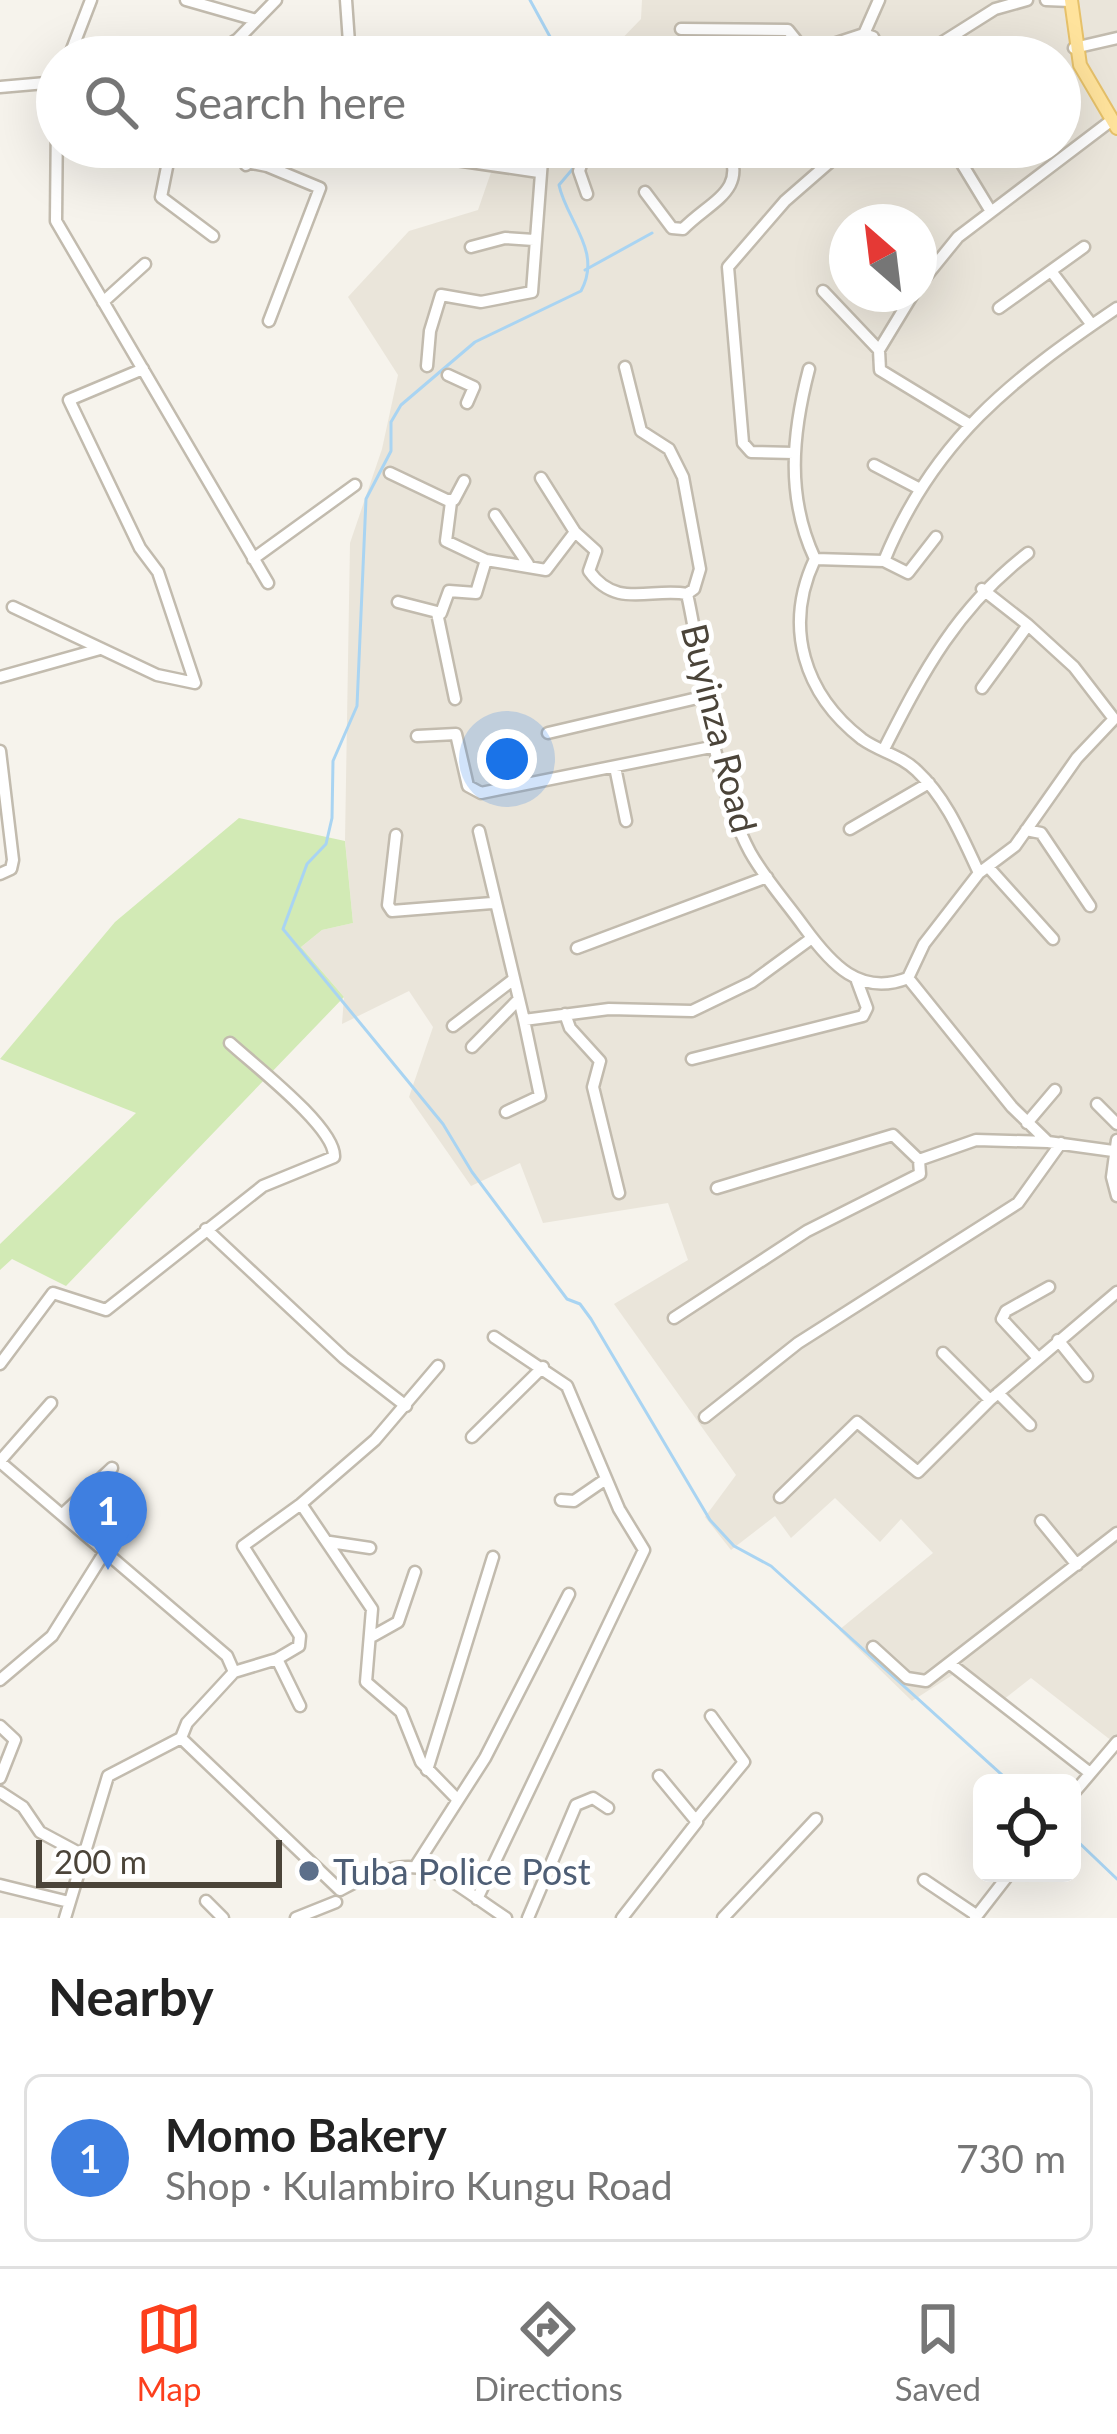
<!DOCTYPE html>
<meta charset="utf-8">
<style>
body{margin:0;font-family:Lato,sans-serif;background:#f6f6f6;color:#222}
.controls{position:absolute;right:36px;bottom:36px;display:grid;overflow:hidden;border-radius:18px;box-shadow:0 12px 48px #0002}
.controls button{width:108px;height:108px;display:grid;place-items:center;padding:0;border:0;border-bottom:3px solid #e0e0e0;background:#fff;color:#222;font:60px sans-serif}
.compass{position:absolute;left:829px;top:204px;width:108px;height:108px;border-radius:50%;background:#fff;box-shadow:0 12px 48px #0002;rotate:332deg}
.scale{position:absolute;left:36px;bottom:30px;width:246px;box-sizing:border-box;padding-left:12px;border:6px solid #4b4439;border-top:0;font-size:33px;line-height:42px;white-space:nowrap;color:#4b4439;-webkit-text-stroke:9px #fff;paint-order:stroke}
.you{position:absolute;left:507px;top:759px;width:42px;height:42px;margin:-30px;border:9px solid #fff;border-radius:50%;background:#1a73e8;box-shadow:0 0 0 18px #1a73e833}
.badge{display:grid;place-items:center;width:78px;height:78px;border-radius:50%;background:#fc3f1d;color:#fff;font-size:39px;font-weight:700}
.pin{position:absolute;translate:-50% -99px;filter:drop-shadow(0 3px 6px #0008)}
.pin::after{content:'';position:absolute;top:63px;width:42px;height:36px;background:inherit;clip-path:polygon(0 0,100% 0,50% 100%)}
.list{margin:0;padding:0;list-style:none}
h2{display:flex;justify-content:space-between;align-items:center;height:156px;margin:0;padding:0 48px;font-size:51px}
h2 small{font-size:39px;font-weight:400;color:#767676}
.list li{display:grid;grid-template-columns:78px 1fr auto;gap:36px;align-items:center;box-sizing:border-box;height:168px;margin:0 24px 24px;padding:0 24px;border:3px solid #e0e0e0;border-radius:18px}
.list b{display:block;font-size:45px;white-space:nowrap}
.list p{margin:0;font-size:39px;white-space:nowrap;color:#767676}
.list em{font-size:39px;font-style:normal;color:#767676}
.icon{flex:none;width:66px;height:66px;fill:none;stroke:currentColor;stroke-width:2;stroke-linecap:round;stroke-linejoin:round}
.map{position:relative;flex:none;width:1117px;height:1918px;overflow:hidden}
.search{position:absolute;background:#fff;box-shadow:0 12px 48px #0002;left:36px;right:36px;top:36px;height:132px;display:flex;align-items:center;gap:30px;box-sizing:border-box;padding:0 42px;border-radius:66px;color:#767676;font-size:45px}
.sheet{height:348px;background:#fff}
nav{display:flex;justify-content:space-around;align-items:center;box-sizing:border-box;height:168px;border-top:3px solid #e0e0e0;background:#fff;font-size:33px;color:#767676}
nav a{display:grid;justify-items:center;gap:6px}
nav .on{color:#fc3f1d}
.map>svg:first-child{display:block}
</style>
<div class="map">
<svg width="1117" height="1918" viewBox="0 0 1117 1918">
<rect width="100%" height="100%" fill="#f6f3ec"/>
<!-- residential -->
<path fill="#eae5da" fill-rule="evenodd" d="M642,0H1117V1745L1031,1678L994,1707L954,1674L912,1701L839,1630L933,1553L901,1519L880,1542L835,1498L791,1538L775,1516L731,1550L705,1517L736,1475L614,1304L688,1260L668,1203L543,1223L520,1163L471,1186L409,1097L433,1027L409,991L342,1024L344,997L301,947L322,930L353,923L345,840L350,543L382,449L398,375L348,297L409,231L478,210L498,152L524,147H1060V57H531V44L608,53L641,19ZM847,222H919V294H847Z"/>
<!-- green -->
<path fill="#d2eab5" d="M239,818L345,841L353,923L322,930L301,947L344,997L66,1286L12,1259L0,1270V1244L136,1113L0,1059L115,922Z"/>
<g fill="none" stroke-linecap="round" stroke-linejoin="round">
<!-- stream -->
<path stroke="#a9d4f2" stroke-width="3" d="M530,0L561,57
M576,165L559,185C566,220 603,251 581,291L475,342L401,405L391,422V451L366,499L357,706L333,761L332,818L326,844L307,864L283,929L443,1124L472,1172L567,1299L580,1304L591,1319L710,1520L734,1546L771,1566L1011,1783
M585,270L652,233
M1072,1836L1117,1879"/>
<!-- minor casing -->
<g stroke="#c2bbae" stroke-width="15">
<path id="minor" d="M186,0L256,20
M346,0L350,57
M1046,0L1071,1
M681,29L788,30L804,50
M864,34L879,0
M1074,48L1117,38
M69,57L91,0
M209,57L238,39L276,0
M794,57L864,34L873,37L881,57
M919,57L995,9L1027,0
M0,87L57,82
M57,113L56,221L268,583
M171,147L267,166L320,188L269,321
M171,147L161,197L213,236
M415,147L442,158L539,172
M587,147L579,171L587,194
M956,154L990,210
M246,165L253,147
M645,192L672,228L683,229C710,201 749,191 727,147
M471,247L505,238L534,240
M1051,271L1092,325
M919,285L958,237L1112,120
M823,291L879,350
M913,294L879,350L880,370L967,423
M103,302L145,264
M999,308L1084,247
M427,366L430,331L441,295L481,302L532,292L543,147
M625,367L641,431L669,449L683,477L700,569L694,589L687,594
M143,369L69,400L140,548L158,572L195,683
M809,369C792,434 786,497 815,559
M448,375L474,387L467,403
M794,453L751,452L743,443L728,267L785,201L847,147
M874,465L920,489
M390,473L451,502L446,541L486,560L546,570L575,532
M541,478L575,532L596,551L589,571C617,610 651,587 687,594C706,678 709,775 750,852C765,879 787,903 804,927C831,964 860,997 908,978L1012,1107L1048,1142L1113,1151
M449,500H454L464,481
M495,515L528,564
M253,559L355,485
M815,559C783,627 804,694 862,739C880,752 901,755 917,771C947,799 962,837 979,873L924,944L908,978
M815,559L884,561L908,573L936,537
M884,561C933,440 1012,379 1117,308
M398,602L441,613L449,591L476,593L486,560
M13,607L157,675L195,683
M437,613L455,699
M0,677L100,649
M982,688L1028,625L982,589
M548,733L706,696
M417,736L456,734L468,786L481,793L716,746
M884,749C924,670 957,608 1028,553
M0,751L13,860L11,869L0,874
M615,767L626,821
M850,829L929,783
M1026,830L1041,833L1090,906
M479,831L524,1020L609,1009L692,1011L752,982L812,938
M396,835L388,905L392,911L492,903
M990,869L1053,939
M979,873L1015,846L1077,758L1114,719L1074,667L1028,625
M577,948L767,877
M565,1014L570,1028L600,1061L593,1087L619,1193
M453,1026L514,979
M472,1047L519,999
M692,1059L863,1016L867,1008L857,981
M1097,1104L1117,1124
M506,1112L540,1096L524,1020
M1027,1123L1055,1090
M1117,1140L1112,1177L1117,1196
M717,1188L893,1135L919,1160L976,1140L1048,1142
M206,1229L344,1358L406,1406
M674,1318L807,1231L920,1174L919,1160
M1058,1340L1087,1376
M943,1353L990,1400
M1038,1358L1002,1319L1006,1311L1049,1287
M0,1364L53,1293L106,1310L263,1186L334,1157C336,1128 254,1065 230,1043
M438,1366L375,1440L301,1504L372,1609L366,1682L401,1712L421,1762L458,1800
M998,1393L1030,1425
M705,1417L798,1343L1018,1203L1061,1143
M472,1437L543,1367
M0,1461L51,1403
M0,1462L227,1656L234,1672L187,1723L181,1738L340,1890
M780,1497L857,1422L918,1472L990,1400L1117,1292
M561,1500L574,1501L606,1479
M65,1512L112,1468
M1041,1521L1077,1565
M330,1542L370,1548
M373,1636L398,1622L415,1572
M873,1647L907,1678L926,1681L1117,1533
M277,1659L299,1646L300,1636L243,1546L301,1504
M953,1666L1090,1773
M234,1672L277,1659L300,1706
M0,1680L52,1636L106,1550
M0,1726L15,1740L0,1778
M427,1770L493,1557
M0,1792L23,1807L40,1832L81,1854
M1072,1795L1117,1742
M697,1819L744,1762L711,1716
M417,1864L485,1758L569,1594
M924,1880L976,1915
M0,1885L69,1902
M340,1890C422,1845 436,1872 506,1918
M477,1899L644,1550L619,1509L567,1386L494,1337
M206,1901L223,1918
M65,1918L108,1776L181,1738
M296,1918L336,1902
M528,1918L576,1805L593,1798L608,1808
M622,1918L697,1822L659,1776
M723,1918L816,1819
M975,1918L1010,1873"/>
</g>
<!-- major casing -->
<g stroke="#e6c16a" stroke-width="16">
<path id="major" d="M1071,0L1080,65L1117,128"/>
</g>
<!-- minor -->
<use href="#minor" stroke="#fff" stroke-width="10"/>
<!-- major -->
<use href="#major" stroke="#ffe39c" stroke-width="12"/>
</g>
<!-- markers -->
<circle fill="#5c6f8a" stroke="#fff" stroke-width="4.5" cx="309" cy="1871" r="12"/>
<g text-anchor="middle" dominant-baseline="central" stroke-width="10" stroke-linejoin="round" paint-order="stroke">
<!-- street labels -->
<g font-size="36" fill="#4b4439" stroke="#fff">
<text transform="translate(720 728) rotate(76)">Buyinza Road</text>
</g>
<!-- service labels -->
<g font-size="36" fill="#4e5e75" stroke="#fff" text-anchor="start">
<text x="333" y="1871">Tuba Police Post</text>
</g>
</g>
</svg>
<div class="controls">
<button><svg class="icon" aria-label="locate" viewBox="0 0 24 24"><circle cx="12" cy="12" r="6"/><path d="M12 2v4M12 18v4M2 12h4M18 12h4"/></svg></button>
</div>
<svg class="compass" viewBox="-18 -18 36 36"><path d="M0-13l5 13h-10z" fill="#e53935"/><path d="M0 13l5-13h-10z" fill="#767676"/></svg>
<div class="scale">200 m</div>
<div class="you"></div>
<div class="pin badge" style="left:108px;top:1570px;background:#3f7fe0">1</div>
<div class="search"><svg class="icon" aria-label="search" viewBox="0 0 24 24"><circle cx="10" cy="10" r="6"/><path d="M15 15l6 6"/></svg>Search here</div>
</div>
<section class="sheet">
<h2>Nearby<small></small></h2>
<ul class="list">
<li><span class="badge" style="background:#3f7fe0">1</span><div><b>Momo Bakery</b><p>Shop · Kulambiro Kungu Road</p></div><em>730 m</em></li>
</ul>
</section>
<nav>
<a class="on"><svg class="icon" aria-label="map" viewBox="0 0 24 24"><path d="M3 6l6-2 6 2 6-2v14l-6 2-6-2-6 2zM9 4v14M15 6v14"/></svg>Map</a>
<a><svg class="icon" aria-label="directions" viewBox="0 0 24 24"><path d="M12 3l9 9-9 9-9-9zM9 14v-3h6M13 9l2 2-2 2"/></svg>Directions</a>
<a><svg class="icon" aria-label="saved" viewBox="0 0 24 24"><path d="M7 4h10v16l-5-4-5 4z"/></svg>Saved</a>
</nav>
